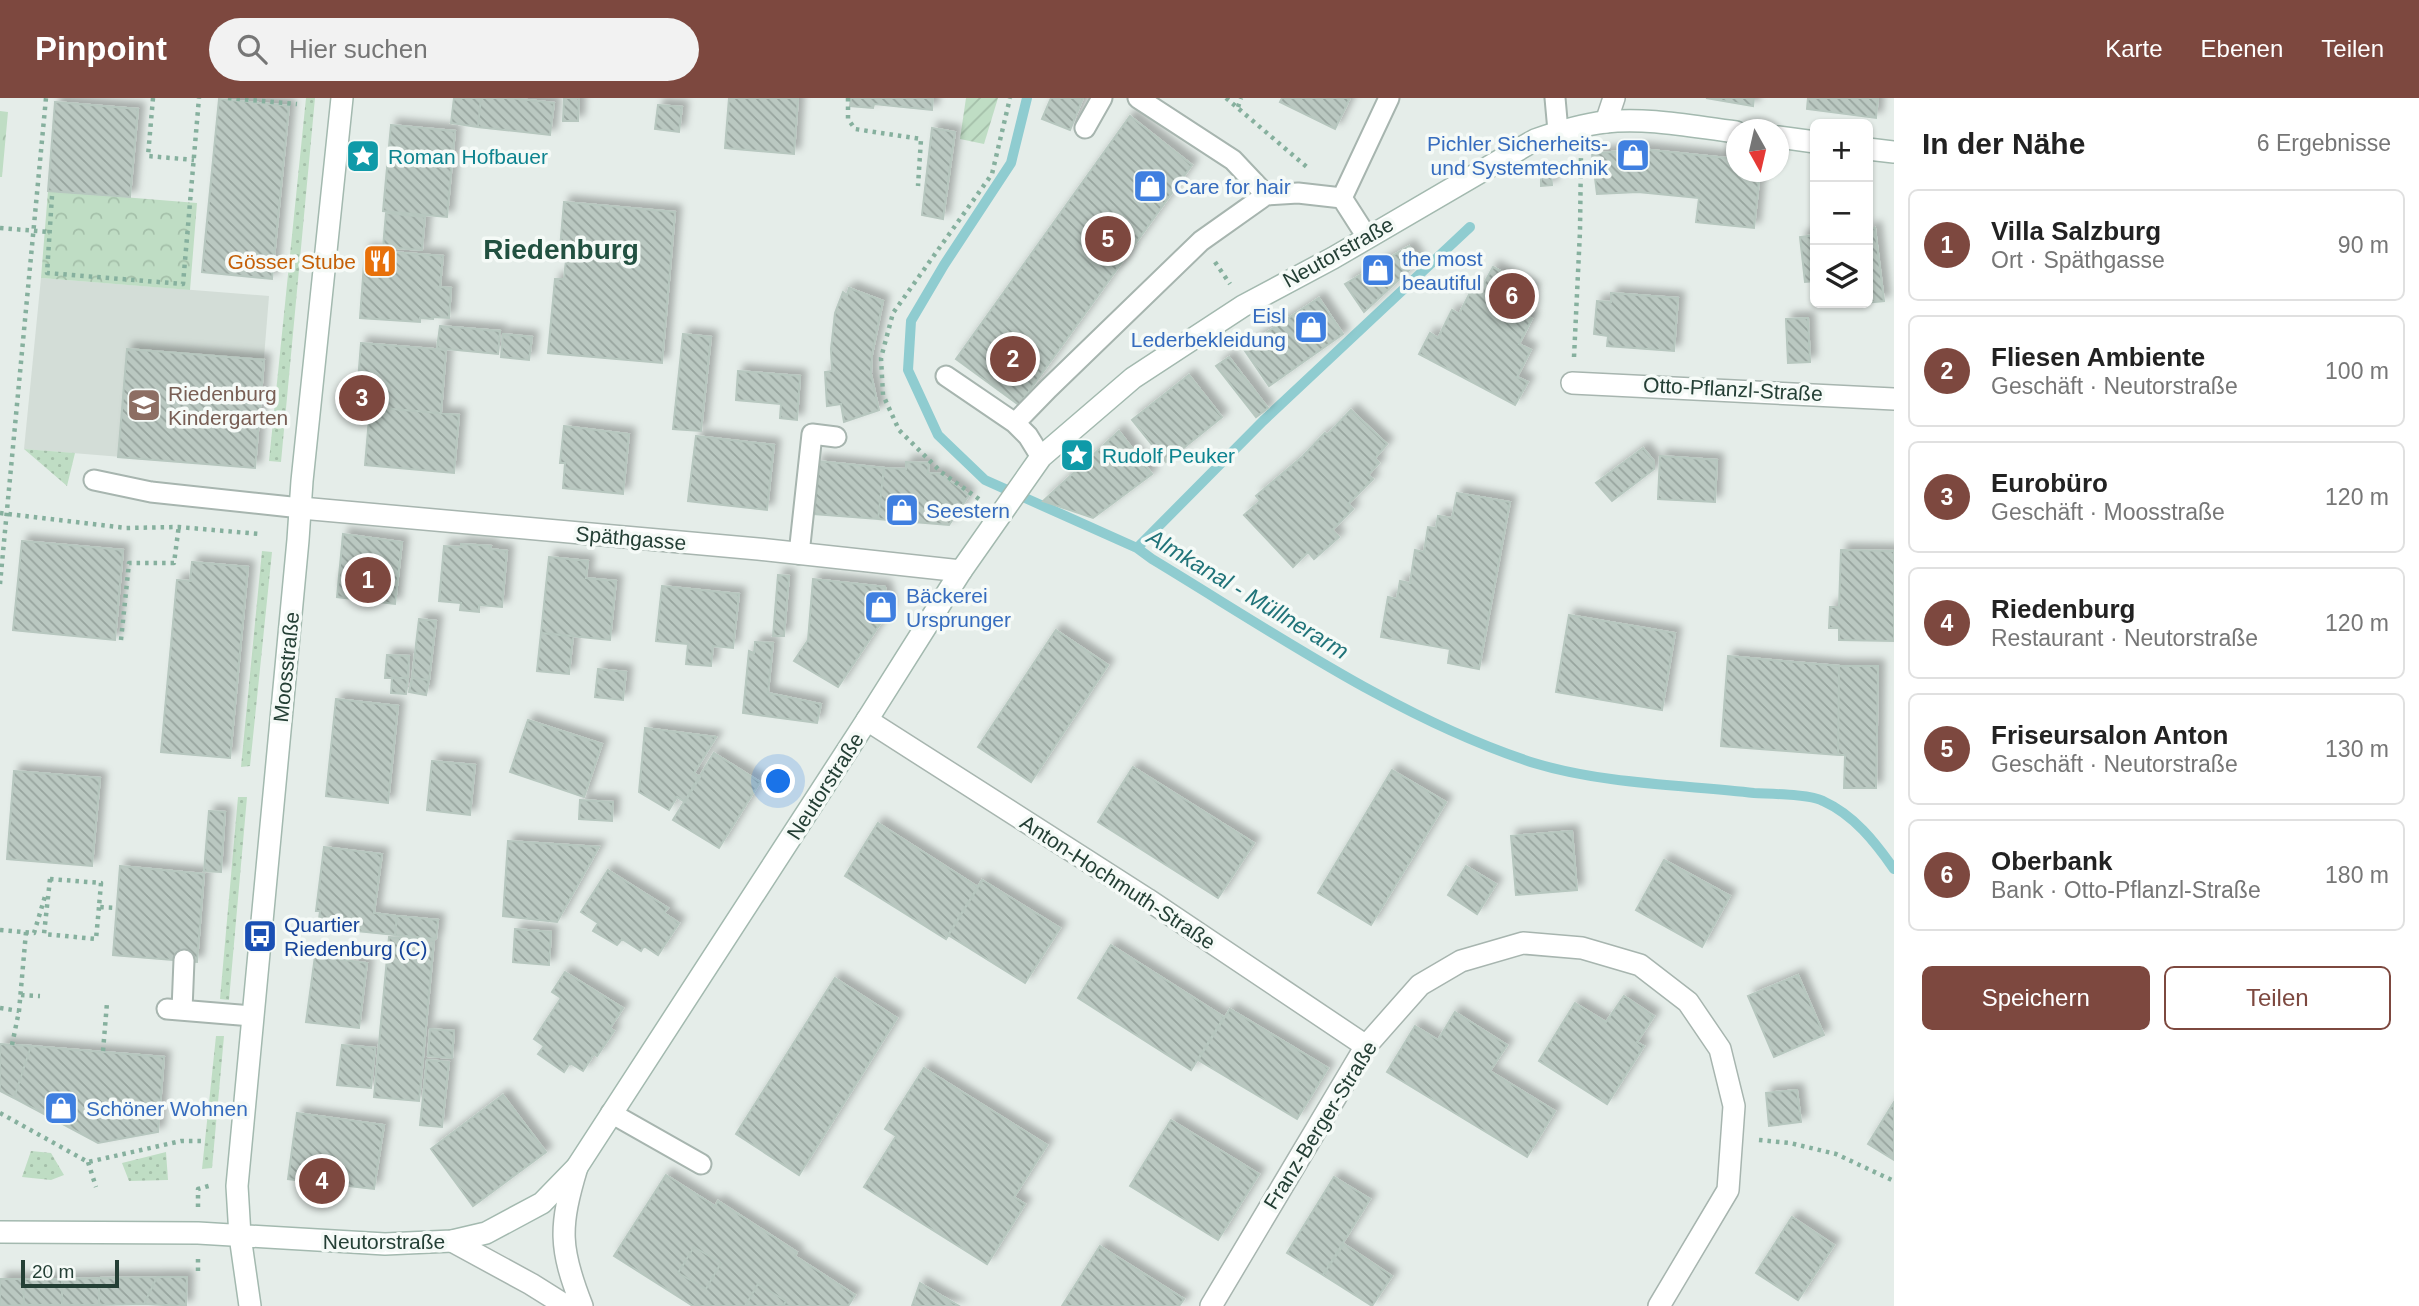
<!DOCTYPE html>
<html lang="de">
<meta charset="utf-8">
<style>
body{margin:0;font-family:Helvetica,sans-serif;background:#f2f2f2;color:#222}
.controls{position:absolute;right:21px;top:21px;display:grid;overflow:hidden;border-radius:10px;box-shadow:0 2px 5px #0004}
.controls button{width:63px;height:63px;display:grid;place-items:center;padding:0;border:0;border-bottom:2px solid #e0e0e0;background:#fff;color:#222;font:35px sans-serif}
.compass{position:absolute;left:1726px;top:21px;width:63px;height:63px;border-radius:50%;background:#fff;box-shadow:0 2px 5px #0004;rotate:172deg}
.scale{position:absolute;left:21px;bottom:18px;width:98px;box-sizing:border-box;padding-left:7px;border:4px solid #243f35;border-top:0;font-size:19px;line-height:24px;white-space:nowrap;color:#243f35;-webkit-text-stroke:5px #f5faf7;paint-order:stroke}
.you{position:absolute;left:779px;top:684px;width:24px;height:24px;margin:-18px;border:5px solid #fff;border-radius:50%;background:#1a73e8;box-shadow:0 0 0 10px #1a73e833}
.badge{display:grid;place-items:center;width:46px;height:46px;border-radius:50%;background:#7d483f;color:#fff;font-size:23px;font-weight:700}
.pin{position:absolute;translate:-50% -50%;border:4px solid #fff;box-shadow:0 2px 7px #0006}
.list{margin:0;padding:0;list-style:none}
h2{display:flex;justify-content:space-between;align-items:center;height:91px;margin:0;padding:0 28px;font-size:30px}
h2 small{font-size:23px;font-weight:400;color:#767676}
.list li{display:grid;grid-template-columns:46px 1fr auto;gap:21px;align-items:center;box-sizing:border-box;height:112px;margin:0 14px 14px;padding:0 14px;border:2px solid #e0e0e0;border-radius:10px}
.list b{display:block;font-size:26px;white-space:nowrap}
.list p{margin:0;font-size:23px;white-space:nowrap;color:#767676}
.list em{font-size:23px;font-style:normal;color:#767676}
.actions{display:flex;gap:14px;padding:21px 28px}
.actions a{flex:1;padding:16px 0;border:2px solid #7d483f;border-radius:10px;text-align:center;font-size:24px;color:#7d483f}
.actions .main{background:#7d483f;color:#fff}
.icon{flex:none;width:38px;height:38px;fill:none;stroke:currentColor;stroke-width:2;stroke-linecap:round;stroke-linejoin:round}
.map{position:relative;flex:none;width:1894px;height:1208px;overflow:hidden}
header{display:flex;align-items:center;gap:42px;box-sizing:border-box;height:98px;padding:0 35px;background:#7d483f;color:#fff}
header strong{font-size:33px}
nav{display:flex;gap:38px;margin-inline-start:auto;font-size:24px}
.search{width:490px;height:63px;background:#f2f2f2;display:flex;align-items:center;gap:18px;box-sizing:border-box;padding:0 24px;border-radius:38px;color:#767676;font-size:26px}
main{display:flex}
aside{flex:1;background:#fff}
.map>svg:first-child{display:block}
</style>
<header>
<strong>Pinpoint</strong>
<div class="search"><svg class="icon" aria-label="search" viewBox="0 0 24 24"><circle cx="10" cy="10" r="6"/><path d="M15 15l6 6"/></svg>Hier suchen</div>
<nav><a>Karte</a><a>Ebenen</a><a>Teilen</a></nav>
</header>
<main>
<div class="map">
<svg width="1894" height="1208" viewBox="0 0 1894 1208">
<defs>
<pattern id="grass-dots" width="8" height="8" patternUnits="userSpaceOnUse" patternTransform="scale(1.75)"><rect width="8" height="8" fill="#bfddc4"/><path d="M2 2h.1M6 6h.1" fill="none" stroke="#a4bfa9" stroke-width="1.8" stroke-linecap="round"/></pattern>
<pattern id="park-crowns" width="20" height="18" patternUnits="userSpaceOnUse" patternTransform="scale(1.75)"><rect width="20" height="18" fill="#bfddc4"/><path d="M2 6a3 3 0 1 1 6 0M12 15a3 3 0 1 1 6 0" fill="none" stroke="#a4bfa9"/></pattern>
<pattern id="garden-furrows" width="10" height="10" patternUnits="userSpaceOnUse" patternTransform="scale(1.75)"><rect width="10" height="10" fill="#bfddc4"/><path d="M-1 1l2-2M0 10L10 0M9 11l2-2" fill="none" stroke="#a4bfa9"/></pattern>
<pattern id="building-back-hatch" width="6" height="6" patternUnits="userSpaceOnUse" patternTransform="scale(1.75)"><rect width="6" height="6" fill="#bac8c1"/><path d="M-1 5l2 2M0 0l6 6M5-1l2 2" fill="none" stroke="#97a49e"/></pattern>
<filter id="shadow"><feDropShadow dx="6" dy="-6" stdDeviation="3.5" flood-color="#0004"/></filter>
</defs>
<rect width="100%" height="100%" fill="#e5ede9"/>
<!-- built -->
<path fill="#d3ddd7" d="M41,180L269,198L255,370L24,351Z"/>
<!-- grass -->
<path fill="url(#grass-dots)" d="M306,0H315L281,364L269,363Z
M24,351L75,355L67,388Z
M262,453L272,454L250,668L241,669Z
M238,699H247L229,902L220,901Z
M216,938H224L212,1070L202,1071Z
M31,1053L51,1055L64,1077L51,1082L22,1079Z
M166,1054L168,1082L129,1083L122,1065Z"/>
<!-- park -->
<path fill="url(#park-crowns)" d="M0,13L8,14L2,79H0Z
M48,93L197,105L190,192L41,180Z"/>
<!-- garden -->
<path fill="url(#garden-furrows)" d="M966,0H998L984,46L960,41Z"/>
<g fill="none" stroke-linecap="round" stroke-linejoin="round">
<!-- stream -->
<path stroke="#8fccd0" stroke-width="10" d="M1027,0L1011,65L944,167L911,223L908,272L938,337L985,382L1137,450L1152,461C1273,534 1400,622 1534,665C1603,686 1683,687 1754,695C1771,696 1810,696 1823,703C1854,717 1875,744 1894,771
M1137,450L1263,323L1470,129"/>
</g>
<!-- building -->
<path fill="url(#building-back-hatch)" stroke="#b7c7bf" stroke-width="2" filter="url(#shadow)" d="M454,0H481L478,29L451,25Z
M481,0H510L554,5L550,37L478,29Z
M564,0H579L578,23H563Z
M729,0H798L794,56L725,50Z
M851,0H933L932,12L874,6L873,10L850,8Z
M1051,0H1083L1070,32L1042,21Z
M1282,0H1350L1335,31L1280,4Z
M1706,0H1754L1753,8Z
M1808,0H1878L1876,20L1807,11Z
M219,1L289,8L272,181L202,174Z
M55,4L138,11L130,99L48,93Z
M658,7L682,9L679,34L655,31Z
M1130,18L1192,67L1019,307L956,261Z
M391,27L455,33L447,119L383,113Z
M932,30L955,34L943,121L922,117Z
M1641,51L1736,61V74H1760L1754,130L1696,124L1699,100L1638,94L1597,96L1592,56Z
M1541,76H1551L1552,87L1541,88Z
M564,104L675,114L662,265L548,255L555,181H564L566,162H559Z
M386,115L425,119L422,152L383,149Z
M1875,130L1884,203L1854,206L1868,205V131Z
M1815,137V183L1805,184L1800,139Z
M1409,148L1419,163L1364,214L1345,186Z
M365,152L443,158L440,189L451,190L449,220L433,219V221L420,220V224L360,220Z
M1493,169L1534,191L1521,215L1532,221L1519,246L1531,252L1517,279L1528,284L1515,307L1419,256L1430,235L1438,240L1452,212L1459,216L1474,187L1481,191Z
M849,190L883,203L872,257L871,276L879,312L844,324L841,306L827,308L825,274L832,273L831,251L835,215L843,194L847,197Z
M1611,195L1678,200L1674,253L1607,248L1608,238L1594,236L1597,203L1611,204Z
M1319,200L1343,236L1269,288L1243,250Z
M1808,220L1810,264L1788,265L1786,221Z
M440,228L500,233L498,256L437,250Z
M503,236L532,239L529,262L501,259Z
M683,236L711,239L701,333L673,331Z
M361,245L446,252L441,315L356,308Z
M127,251L264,262L255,370L118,359Z
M1229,259L1268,310L1256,319L1216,268Z
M738,273L800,278L797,322L780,320L781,306L736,302Z
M1189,277L1222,319L1166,364L1132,322Z
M370,309L459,317L454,375L365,367Z
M1351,312L1387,346L1375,360L1379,365L1368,377L1373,381L1348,406L1353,411L1332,432L1339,439L1314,461L1308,454L1293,469L1244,417L1260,403L1256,398L1302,359L1325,335L1327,337Z
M564,328L629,336L623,396L563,390L565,365H560Z
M1119,333L1152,376L1093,420L1043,403Z
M696,338L774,347L767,412L688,403Z
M1643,350L1654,363V371L1612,403L1596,385Z
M1660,358L1717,362L1715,404L1658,401Z
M817,363L884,370L878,421L814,416Z
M906,364L929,365L928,375L941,376L969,397L949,427L878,421L884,370L906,371Z
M1457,395L1510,404L1479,571L1448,565L1450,551L1381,539L1388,499L1397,501L1400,483L1410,485L1415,452L1424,454L1428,429L1436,430L1438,418L1452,420Z
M343,436L402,444L395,506L337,499Z
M22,443L123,452L115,542L13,532Z
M461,446L491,448L490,451L507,453L502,509L479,507V514L460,512L461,505L439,503L444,448L461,449Z
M1841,452L1894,453V543L1839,542V530H1829L1830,509H1839Z
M549,459L588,463L586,480L616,483L610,542L541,535Z
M192,464L248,469L230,660L161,654L177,482L190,483Z
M778,477L789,478L784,538H773Z
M813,481L885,489L890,511L838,589L794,563L808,542Z
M662,488L739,496L733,550L713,548L711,568L686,566L688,546L656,543Z
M1569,517L1675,535L1662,612L1556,594Z
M419,521L436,523L429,582L412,580Z
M1056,532L1108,567L1031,684L978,649Z
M541,535L573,538L569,576L537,573Z
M755,544L773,545L768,595L821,606L817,625L743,615L749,553L754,555Z
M387,557L409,558L408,580H385Z
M1728,558L1839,568L1838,657L1721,648Z
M1839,568H1878L1876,690H1844L1845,657H1838Z
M598,571L626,574L623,602L595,599Z
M392,580H408L406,596L391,595Z
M412,580L429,582L426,597L409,594Z
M336,601L398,608L388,705L326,698Z
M528,622L602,646L584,699L510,674Z
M645,630L716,639L694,675L700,679L685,704L677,699L669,712L639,694Z
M714,655L760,684L719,750L673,722Z
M432,663L475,667L470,717L427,712Z
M1133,669L1254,745L1218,800L1098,724Z
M1392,672L1446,704L1371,827L1318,795Z
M14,673L100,680L92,768L7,761Z
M580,702L613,704L612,723L579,721Z
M209,713L225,714L221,774L204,773Z
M878,725L978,789L946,841L845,778Z
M1572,733L1577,792L1516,797L1511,738Z
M508,743L599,749L557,824L503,818Z
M324,749L382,756L374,815L397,818L395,837L318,829L320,813H316Z
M1664,762L1730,798L1702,849L1636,812Z
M120,768L204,776L197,864L113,857Z
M1466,768L1496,786L1477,816L1448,797Z
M608,772L668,810L664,815L679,825L658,857L644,848L641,853L622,841L617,847L593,833L598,825L581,814Z
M982,782L1060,830L1025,885L948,837Z
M397,818L438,822L436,841L395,837Z
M515,831L551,834L549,867L513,864Z
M389,839L434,843L419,1003L374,999Z
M1111,847L1224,919L1191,972L1078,900Z
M315,858L367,865L359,930L306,924Z
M565,874L623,910L610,930L614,933L597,958L594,956L583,973L570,965L564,974L538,956L544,948L534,941L561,900L552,894Z
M1798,877L1824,937L1774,959L1748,898Z
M835,880L897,920L799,1077L736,1036Z
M1624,898L1654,918L1637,944L1644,948L1607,1006L1539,963L1575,905L1606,924Z
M1230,911L1328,970L1297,1021L1198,962Z
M1455,914L1507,947L1490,973L1555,1013L1527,1059L1387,974L1415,928L1438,942Z
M430,931L454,933L452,960L428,958Z
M0,946L31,948L14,1000L0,993Z
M342,947L375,950L371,990L337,987Z
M31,948L164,959L158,1034L98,1045L14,1000Z
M427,962L449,964L442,1029L420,1027Z
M924,970L1047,1047L1014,1099L1025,1106L987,1166L864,1089L896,1038L885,1031Z
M1797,992L1801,1024L1769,1028L1766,995Z
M503,997L546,1054L473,1108L431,1051Z
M1894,1004V1062L1868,1046Z
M297,1015L384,1027L374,1091L288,1081Z
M1171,1022L1259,1076L1218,1142L1130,1088Z
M666,1077L715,1108L718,1103L797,1154L795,1158L855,1197L848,1208H693L614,1158Z
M1334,1079L1370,1101L1323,1177L1287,1155Z
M1792,1119L1834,1147L1798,1202L1756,1175Z
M1344,1146L1392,1178L1372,1208L1323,1177Z
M1100,1148L1184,1201L1179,1208H1062Z
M694,1149L721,1165L706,1191L678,1175Z
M157,1179L144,1206L99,1207V1180Z
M157,1179H187L186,1208L144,1206Z
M99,1180V1207H62V1181Z
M0,1181H23L24,1207L0,1208Z
M23,1181H62V1207H24Z
M920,1185L959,1208H912Z
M758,1186L786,1203L783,1208H745Z"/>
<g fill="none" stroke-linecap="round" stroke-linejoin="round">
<!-- lane casing -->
<g stroke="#a7b5af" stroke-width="23">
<path id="lane" d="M1138,0L1233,62L1266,97
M1555,0L1558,33
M1085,30L1102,0
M1342,100L1389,0
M946,278L1015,325
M1041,359L1028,338L1015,325L1048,291L1201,143L1266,97L1298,95L1342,100L1367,139
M94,382L151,394L301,410
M799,456L812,336L836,339
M167,911L252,918
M182,912L184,862
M611,1015L701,1066"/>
</g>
<!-- street casing -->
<g stroke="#a7b5af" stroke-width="24">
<path id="street" d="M1606,24L1614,0
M1572,285L1894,301
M301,410L758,451L961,473
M867,622L1147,801L1366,948
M577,1069C559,1129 559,1150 582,1208
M452,1143L531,1186L566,1208
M1211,1208L1366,948L1420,887L1461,863L1523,845L1582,850L1640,867L1688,904L1720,951L1734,1008L1728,1092L1659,1208"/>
</g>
<!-- secondary casing -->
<g stroke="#a3b9af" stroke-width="24">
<path id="secondary" d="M1778,39L1815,44
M1868,51L1894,54
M0,1134L198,1135L385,1146L452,1143L486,1135L542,1105L577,1069L867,622L961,473L1041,359L1133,280L1243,208L1333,160L1535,42C1558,34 1580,27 1605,24C1648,19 1694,29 1736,34
M250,1208L240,1138L237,1088L298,442L302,383L342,0"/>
</g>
<!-- path -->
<path stroke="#86b09e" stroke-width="4.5" stroke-dasharray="3.5 5" stroke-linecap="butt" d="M153,0L148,58L194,62
M228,0L297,6
M848,0V21L855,31L921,41L918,88
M1226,0L1308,70
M1238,9L1241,0
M52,98L47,175L183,186L199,0
M0,130L50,134
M1215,164L1230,186
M1574,259L1580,133L1581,55
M979,401L941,374L899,332L883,297L881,260L893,215L992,76L1010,0
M0,415L126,430L179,429L259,436
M0,486L46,0
M121,542L129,465H174L179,427
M50,781L44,836L96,841L99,809
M50,781L101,785L99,809L117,810
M0,832L34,835L46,795
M21,897L40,898
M0,910L19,913
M12,947L19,913L26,834
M103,953L107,905
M0,1015L88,1064L181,1043H201
M1759,1042L1790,1045L1836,1056L1894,1083
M88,1064L96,1089
M198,1109V1091L212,1087
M198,1173V1160"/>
<!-- lane -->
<use href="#lane" stroke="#fff" stroke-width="19"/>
<!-- street -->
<use href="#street" stroke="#fff" stroke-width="21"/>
<!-- secondary -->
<use href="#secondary" stroke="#fff" stroke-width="21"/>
</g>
<!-- icons -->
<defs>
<g id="shop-square" transform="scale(1.75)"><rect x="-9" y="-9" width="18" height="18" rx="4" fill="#3f7fe0" stroke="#f5faf7"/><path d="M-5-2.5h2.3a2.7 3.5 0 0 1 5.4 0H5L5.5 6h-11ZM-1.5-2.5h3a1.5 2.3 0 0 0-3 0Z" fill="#fff"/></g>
<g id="sight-square" transform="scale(1.75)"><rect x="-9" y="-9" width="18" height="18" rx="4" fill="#0f9aa8" stroke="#f5faf7"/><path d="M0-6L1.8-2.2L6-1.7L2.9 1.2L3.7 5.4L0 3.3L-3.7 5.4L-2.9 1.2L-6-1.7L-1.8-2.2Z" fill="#fff"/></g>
<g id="restaurant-square" transform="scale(1.75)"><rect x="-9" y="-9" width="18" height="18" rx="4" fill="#e8710a" stroke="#f5faf7"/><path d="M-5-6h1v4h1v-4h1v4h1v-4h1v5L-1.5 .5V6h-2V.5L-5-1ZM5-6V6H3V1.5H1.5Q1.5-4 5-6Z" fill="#fff"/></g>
<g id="school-square" transform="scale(1.75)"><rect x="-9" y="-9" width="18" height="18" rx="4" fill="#8d6e63" stroke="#f5faf7"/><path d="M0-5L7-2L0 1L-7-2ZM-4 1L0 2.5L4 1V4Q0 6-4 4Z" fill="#fff"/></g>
<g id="bus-square" transform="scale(1.75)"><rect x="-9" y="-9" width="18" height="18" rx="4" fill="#1a4fb4" stroke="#f5faf7"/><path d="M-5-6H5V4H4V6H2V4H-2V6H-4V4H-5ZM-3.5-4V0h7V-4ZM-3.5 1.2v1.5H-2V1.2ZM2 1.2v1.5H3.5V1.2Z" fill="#fff"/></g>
</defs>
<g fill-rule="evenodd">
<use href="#shop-square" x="1633" y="57"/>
<use href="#sight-square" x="363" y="58"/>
<use href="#shop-square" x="1150" y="88"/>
<use href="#restaurant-square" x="380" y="163"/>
<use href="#shop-square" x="1378" y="172"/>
<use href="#shop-square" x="1311" y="229"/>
<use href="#school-square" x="144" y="307"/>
<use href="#sight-square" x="1077" y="357"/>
<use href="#shop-square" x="902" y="412"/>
<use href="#shop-square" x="881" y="509"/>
<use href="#bus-square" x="260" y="838"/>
<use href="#shop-square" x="61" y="1010"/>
</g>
<g text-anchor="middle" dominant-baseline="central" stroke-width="7" stroke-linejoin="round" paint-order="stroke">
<!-- shop labels -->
<g font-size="21" fill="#366cbe" stroke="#f5faf7" text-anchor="start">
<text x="1608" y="45" text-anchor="end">Pichler Sicherheits-<tspan x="1608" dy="24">und Systemtechnik</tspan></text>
<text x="1174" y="88">Care for hair</text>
<text x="1402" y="160">the most<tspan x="1402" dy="24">beautiful</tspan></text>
<text x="1286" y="217" text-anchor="end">Eisl<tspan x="1286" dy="24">Lederbekleidung</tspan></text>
<text x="926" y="412">Seestern</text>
<text x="906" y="497">Bäckerei<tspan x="906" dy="24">Ursprunger</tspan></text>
<text x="86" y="1010">Schöner Wohnen</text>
</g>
<!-- culture labels -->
<g font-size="21" fill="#0d838f" stroke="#f5faf7" text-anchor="start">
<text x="388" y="58">Roman Hofbauer</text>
<text x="1102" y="357">Rudolf Peuker</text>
</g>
<!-- street labels -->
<g font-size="21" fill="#243f35" stroke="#f5faf7">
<text transform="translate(1338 154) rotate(-29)">Neutorstraße</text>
<text transform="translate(1733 291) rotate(3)">Otto-Pflanzl-Straße</text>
<text transform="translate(631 440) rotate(5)">Späthgasse</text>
<text transform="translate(286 569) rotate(-84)">Moosstraße</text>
<text transform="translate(825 688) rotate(-57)">Neutorstraße</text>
<text transform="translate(1118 784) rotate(33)">Anton-Hochmuth-Straße</text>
<text transform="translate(1320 1027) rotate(-58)">Franz-Berger-Straße</text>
<text x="384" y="1143">Neutorstraße</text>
</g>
<!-- food labels -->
<g font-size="21" fill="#c56008" stroke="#f5faf7" text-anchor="end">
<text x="356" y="163">Gösser Stube</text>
</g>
<!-- education labels -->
<g font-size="21" fill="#785e54" stroke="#f5faf7" text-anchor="start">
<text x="168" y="295">Riedenburg<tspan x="168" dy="24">Kindergarten</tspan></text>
</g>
<!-- transit labels -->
<g font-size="21" fill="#164399" stroke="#f5faf7" text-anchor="start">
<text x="284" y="826">Quartier<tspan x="284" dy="24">Riedenburg (C)</tspan></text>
</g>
<!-- water labels -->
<g font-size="23" font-style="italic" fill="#207379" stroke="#f5faf7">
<text transform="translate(1248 496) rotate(31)">Almkanal - Müllnerarm</text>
</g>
<!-- district labels -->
<g font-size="28" font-weight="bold" fill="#215040" stroke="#f5faf7">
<text x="561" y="151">Riedenburg</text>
</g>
</g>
</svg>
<div class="controls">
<button>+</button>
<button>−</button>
<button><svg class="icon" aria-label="layers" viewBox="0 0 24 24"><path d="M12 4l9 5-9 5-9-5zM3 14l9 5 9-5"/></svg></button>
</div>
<svg class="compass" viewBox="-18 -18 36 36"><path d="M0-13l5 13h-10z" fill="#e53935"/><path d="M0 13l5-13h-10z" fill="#767676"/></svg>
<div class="scale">20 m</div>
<div class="you"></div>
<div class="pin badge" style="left:368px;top:482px">1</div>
<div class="pin badge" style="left:1013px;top:261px">2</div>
<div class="pin badge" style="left:362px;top:300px">3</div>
<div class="pin badge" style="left:322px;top:1083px">4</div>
<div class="pin badge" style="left:1108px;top:141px">5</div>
<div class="pin badge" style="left:1512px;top:198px">6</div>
</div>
<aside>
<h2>In der Nähe<small>6 Ergebnisse</small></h2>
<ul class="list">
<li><span class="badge">1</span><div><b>Villa Salzburg</b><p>Ort · Späthgasse</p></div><em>90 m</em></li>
<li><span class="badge">2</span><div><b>Fliesen Ambiente</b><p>Geschäft · Neutorstraße</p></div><em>100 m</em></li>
<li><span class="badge">3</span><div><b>Eurobüro</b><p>Geschäft · Moosstraße</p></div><em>120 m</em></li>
<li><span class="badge">4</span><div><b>Riedenburg</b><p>Restaurant · Neutorstraße</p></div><em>120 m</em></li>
<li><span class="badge">5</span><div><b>Friseursalon Anton</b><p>Geschäft · Neutorstraße</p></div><em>130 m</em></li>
<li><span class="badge">6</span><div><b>Oberbank</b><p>Bank · Otto-Pflanzl-Straße</p></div><em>180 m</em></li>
</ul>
<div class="actions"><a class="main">Speichern</a><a>Teilen</a></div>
</aside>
</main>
